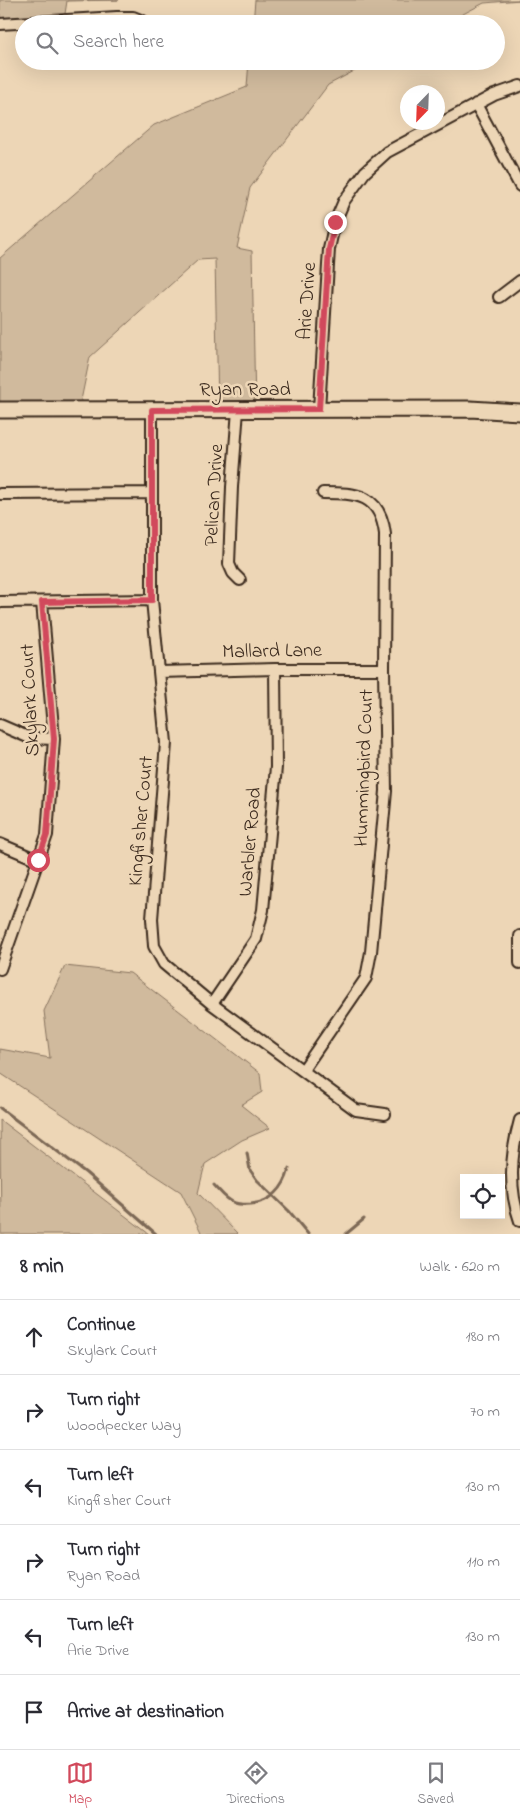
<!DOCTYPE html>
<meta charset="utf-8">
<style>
body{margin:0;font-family:"Indie Flower",sans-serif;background:#f2f2f3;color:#2b2b33}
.controls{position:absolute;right:15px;bottom:15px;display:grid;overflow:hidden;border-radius:0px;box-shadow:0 5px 20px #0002}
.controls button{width:45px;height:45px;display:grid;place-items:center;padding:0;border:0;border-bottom:1px solid #e1e1e2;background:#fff;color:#2b2b33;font:25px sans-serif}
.compass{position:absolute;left:400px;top:85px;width:45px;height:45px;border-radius:50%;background:#fff;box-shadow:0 5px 20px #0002;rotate:203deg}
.stop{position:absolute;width:15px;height:15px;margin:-11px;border:4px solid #d1495b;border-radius:50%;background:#fff}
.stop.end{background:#d1495b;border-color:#fff;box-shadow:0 1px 5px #0008}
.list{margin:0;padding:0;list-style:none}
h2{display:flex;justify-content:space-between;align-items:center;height:65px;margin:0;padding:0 20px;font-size:21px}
h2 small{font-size:16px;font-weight:400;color:#7c7c81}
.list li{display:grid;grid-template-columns:32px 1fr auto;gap:15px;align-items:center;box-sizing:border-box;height:75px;padding:0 20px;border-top:1px solid #e1e1e2}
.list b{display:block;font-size:19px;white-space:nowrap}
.list p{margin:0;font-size:16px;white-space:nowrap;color:#7c7c81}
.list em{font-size:16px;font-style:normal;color:#7c7c81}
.icon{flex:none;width:28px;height:28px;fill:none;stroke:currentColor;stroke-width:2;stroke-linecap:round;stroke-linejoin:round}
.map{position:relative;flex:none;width:520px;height:1234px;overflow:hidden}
.search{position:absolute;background:#fff;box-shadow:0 5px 20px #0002;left:15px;right:15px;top:15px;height:55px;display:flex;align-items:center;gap:12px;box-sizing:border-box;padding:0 18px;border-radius:28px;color:#7c7c81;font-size:19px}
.sheet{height:515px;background:#fff}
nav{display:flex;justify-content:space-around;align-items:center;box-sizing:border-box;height:70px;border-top:1px solid #e1e1e2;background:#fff;font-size:14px;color:#7c7c81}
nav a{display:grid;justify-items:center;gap:2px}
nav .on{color:#d1495b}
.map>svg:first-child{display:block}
</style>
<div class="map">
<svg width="520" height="1234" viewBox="0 0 520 1234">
<rect width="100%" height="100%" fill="#edd6b6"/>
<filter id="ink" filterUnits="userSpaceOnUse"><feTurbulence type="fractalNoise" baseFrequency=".02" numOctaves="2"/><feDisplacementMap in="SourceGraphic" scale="10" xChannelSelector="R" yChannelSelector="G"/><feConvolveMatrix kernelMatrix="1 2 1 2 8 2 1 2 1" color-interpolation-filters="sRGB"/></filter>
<g filter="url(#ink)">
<!-- green -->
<path fill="#d0ba9d" stroke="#86725e" d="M0,0H119L67,1L64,20L0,24Z
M255,0H520L484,3L444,24H253Z
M249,61H373L328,85L250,188L237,248L252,251L255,410H218L215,259L198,260L90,357L79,410H0V258L154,125L247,87Z
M65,966L130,973L260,1073L262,1092L241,1105L270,1128L242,1140L205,1164L198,1193L238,1234H202L181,1192L0,1073V1049L50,1058L44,1011Z
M0,1120L149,1234H1Z"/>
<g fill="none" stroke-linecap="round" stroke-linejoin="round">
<!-- stream -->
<path stroke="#7c6855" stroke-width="3" d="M0,1108L86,1173L156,1234
M247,1153L250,1170L257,1180L289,1211L308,1234
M214,1185C220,1191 226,1200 235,1203C240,1205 245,1204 251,1204C271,1202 284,1189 289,1169
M346,1234L364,1219"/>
<!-- street casing -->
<g stroke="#3b2a1e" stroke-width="14">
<path id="street" d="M0,24L117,17H133L143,21
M476,104L520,186
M499,297L520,281
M319,409L329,249L335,222L344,201L365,172L387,152L494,95L520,86
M152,410V600L166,743L152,919L154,946L164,964L212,1004L356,1110L385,1114
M238,410L232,487L229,564L233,573L240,580
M0,494L151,493
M0,602L152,600
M160,672L275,669H384
M0,725L30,738L54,739
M0,844L38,860
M520,936V963
M0,969L47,835L54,739L42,602
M212,1004L256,939L263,910L276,767L275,669
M303,1070L366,978L371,952L386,791L384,669L385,534C380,494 357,493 323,493
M520,1120C511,1152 508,1188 520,1221"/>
</g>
<!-- secondary casing -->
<g stroke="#3b2a1e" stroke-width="19">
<path id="secondary" d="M0,410L470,409L520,412"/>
</g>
<!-- street -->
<use href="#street" stroke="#edd6b6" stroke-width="10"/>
<!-- secondary -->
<use href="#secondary" stroke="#edd6b6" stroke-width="15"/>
</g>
</g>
<g fill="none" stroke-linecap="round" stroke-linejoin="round" filter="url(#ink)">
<!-- route -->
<path stroke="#d1495b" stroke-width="6" d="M38,860L47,835L54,739L42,602L152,600V410L319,409L329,249L335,222"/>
</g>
<g text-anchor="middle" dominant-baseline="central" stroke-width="5" stroke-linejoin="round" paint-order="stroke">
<!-- street labels -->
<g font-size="20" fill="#3b2a1e" stroke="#edd6b6">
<text transform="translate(308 301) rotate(-86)">Arie Drive</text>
<text x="245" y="390">Ryan Road</text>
<text transform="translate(215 495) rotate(-87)">Pelican Drive</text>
<text transform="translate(272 652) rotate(-1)">Mallard Lane</text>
<text transform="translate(31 700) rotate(-93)">Skylark Court</text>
<text transform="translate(365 768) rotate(-88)">Hummingbird Court</text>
<text transform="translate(142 821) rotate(-85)">Kingfisher Court</text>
<text transform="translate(251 842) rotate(-85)">Warbler Road</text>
</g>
</g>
</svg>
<div class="controls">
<button><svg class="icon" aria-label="locate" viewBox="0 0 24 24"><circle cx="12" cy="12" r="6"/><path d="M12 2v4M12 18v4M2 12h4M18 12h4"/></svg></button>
</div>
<svg class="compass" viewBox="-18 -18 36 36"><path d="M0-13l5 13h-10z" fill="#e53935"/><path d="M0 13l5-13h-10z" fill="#7c7c81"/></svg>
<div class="stop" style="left:38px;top:860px"></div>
<div class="stop end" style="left:335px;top:222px"></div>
<div class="search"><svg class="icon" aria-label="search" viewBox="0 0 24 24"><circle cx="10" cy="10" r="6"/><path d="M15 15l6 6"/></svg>Search here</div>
</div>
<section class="sheet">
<h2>8 min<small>Walk · 620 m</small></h2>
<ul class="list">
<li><svg class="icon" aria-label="ahead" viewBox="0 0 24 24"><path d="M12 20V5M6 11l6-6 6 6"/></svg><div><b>Continue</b><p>Skylark Court</p></div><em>180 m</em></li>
<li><svg class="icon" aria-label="right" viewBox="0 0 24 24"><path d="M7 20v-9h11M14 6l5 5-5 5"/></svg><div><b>Turn right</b><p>Woodpecker Way</p></div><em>70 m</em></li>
<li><svg class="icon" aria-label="left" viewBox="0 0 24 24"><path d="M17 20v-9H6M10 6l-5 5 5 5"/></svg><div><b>Turn left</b><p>Kingfisher Court</p></div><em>130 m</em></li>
<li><svg class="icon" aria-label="right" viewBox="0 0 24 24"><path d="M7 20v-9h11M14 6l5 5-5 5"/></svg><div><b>Turn right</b><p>Ryan Road</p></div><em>110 m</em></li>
<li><svg class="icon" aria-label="left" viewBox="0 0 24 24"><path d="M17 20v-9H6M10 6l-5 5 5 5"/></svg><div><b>Turn left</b><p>Arie Drive</p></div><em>130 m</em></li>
<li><svg class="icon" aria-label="arrive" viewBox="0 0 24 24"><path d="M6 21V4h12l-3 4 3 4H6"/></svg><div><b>Arrive at destination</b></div></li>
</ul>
</section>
<nav>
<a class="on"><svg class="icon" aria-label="map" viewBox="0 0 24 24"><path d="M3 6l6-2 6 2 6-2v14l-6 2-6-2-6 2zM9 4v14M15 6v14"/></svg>Map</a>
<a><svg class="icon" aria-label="directions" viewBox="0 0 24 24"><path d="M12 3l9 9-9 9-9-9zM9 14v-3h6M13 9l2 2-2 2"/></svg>Directions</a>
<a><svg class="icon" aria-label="saved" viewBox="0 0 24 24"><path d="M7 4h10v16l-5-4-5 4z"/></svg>Saved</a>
</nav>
